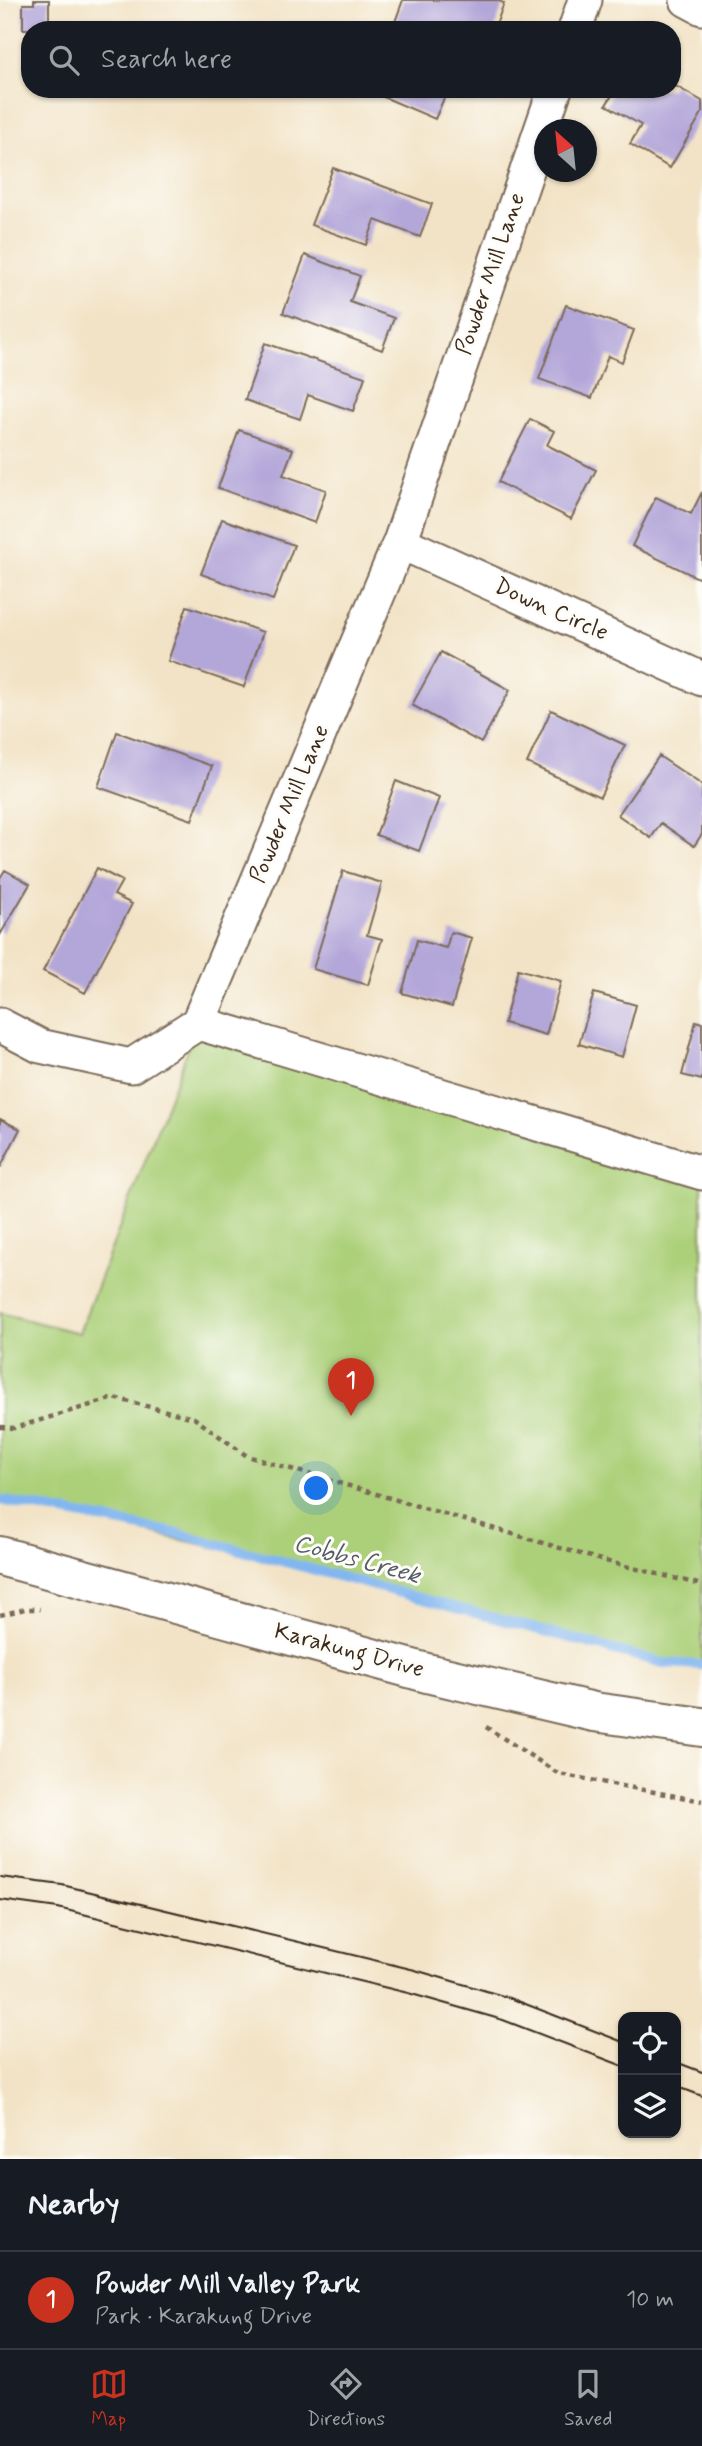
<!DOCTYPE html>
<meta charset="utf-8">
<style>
body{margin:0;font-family:Mynerve,sans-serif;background:#20242c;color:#f1f3f6}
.controls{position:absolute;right:21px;bottom:21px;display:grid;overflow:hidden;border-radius:14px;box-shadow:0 2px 5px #0004}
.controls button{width:63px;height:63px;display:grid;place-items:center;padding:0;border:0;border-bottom:2px solid #363941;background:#171b24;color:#f1f3f6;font:35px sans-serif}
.compass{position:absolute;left:534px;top:119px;width:63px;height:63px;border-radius:50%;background:#171b24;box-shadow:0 2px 5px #0004;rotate:333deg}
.you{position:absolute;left:317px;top:1489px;width:24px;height:24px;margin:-18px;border:5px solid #fff;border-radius:50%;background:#1a73e8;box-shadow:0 0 0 10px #1a73e833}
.badge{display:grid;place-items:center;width:46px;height:46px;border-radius:50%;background:#c8321e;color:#fff;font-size:23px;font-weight:700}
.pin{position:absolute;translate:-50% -58px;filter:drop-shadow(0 2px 4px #0008)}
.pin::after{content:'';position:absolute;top:37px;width:24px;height:21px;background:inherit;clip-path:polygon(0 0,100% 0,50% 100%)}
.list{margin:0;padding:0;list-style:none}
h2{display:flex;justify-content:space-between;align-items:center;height:91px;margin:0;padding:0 28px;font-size:30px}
h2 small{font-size:23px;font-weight:400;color:#9ea1a6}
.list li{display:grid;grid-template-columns:46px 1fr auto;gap:21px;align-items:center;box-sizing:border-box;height:98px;padding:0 28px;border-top:2px solid #363941}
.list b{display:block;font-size:26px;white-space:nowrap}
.list p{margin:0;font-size:23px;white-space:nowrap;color:#9ea1a6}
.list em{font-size:23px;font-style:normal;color:#9ea1a6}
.icon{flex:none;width:38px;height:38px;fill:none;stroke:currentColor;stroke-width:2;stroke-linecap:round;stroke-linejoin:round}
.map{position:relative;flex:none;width:702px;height:2159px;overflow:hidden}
.search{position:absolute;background:#171b24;box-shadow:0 2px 5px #0004;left:21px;right:21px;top:21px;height:77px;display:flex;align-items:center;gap:18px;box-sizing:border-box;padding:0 24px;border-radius:28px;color:#9ea1a6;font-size:26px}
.sheet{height:189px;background:#171b24}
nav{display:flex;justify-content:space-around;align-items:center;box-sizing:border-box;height:98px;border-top:2px solid #363941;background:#171b24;font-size:19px;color:#9ea1a6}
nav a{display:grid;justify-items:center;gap:4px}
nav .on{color:#c8321e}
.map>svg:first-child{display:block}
</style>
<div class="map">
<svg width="702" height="2159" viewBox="0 0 702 2159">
<rect width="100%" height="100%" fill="#fdfcf7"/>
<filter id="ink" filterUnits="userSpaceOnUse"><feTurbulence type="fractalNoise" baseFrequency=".0143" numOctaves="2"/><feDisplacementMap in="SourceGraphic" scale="14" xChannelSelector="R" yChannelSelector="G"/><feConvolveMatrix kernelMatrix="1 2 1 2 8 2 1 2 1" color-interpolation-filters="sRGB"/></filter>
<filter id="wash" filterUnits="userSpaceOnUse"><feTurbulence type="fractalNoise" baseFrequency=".00686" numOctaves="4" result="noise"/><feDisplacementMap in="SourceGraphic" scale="28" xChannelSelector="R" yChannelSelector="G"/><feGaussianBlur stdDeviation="1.57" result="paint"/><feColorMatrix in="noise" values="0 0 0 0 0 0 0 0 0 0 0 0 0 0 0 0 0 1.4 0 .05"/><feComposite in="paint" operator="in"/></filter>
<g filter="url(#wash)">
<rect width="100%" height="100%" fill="#f2e3c6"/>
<!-- green -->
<path fill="#acd079" stroke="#747d4c" stroke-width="2" d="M198,1023L702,1173V1665L663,1663L288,1564L0,1499V1313L79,1333Z"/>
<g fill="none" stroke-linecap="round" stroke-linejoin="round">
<!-- stream -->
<path stroke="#82b6f0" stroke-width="10" d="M0,1500L180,1534L663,1663L702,1665"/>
</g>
<g id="blocks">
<!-- building -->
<path fill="#b3a6d9" d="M34,0H49V29H23V4H34Z
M403,0H496L504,3L494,30H418L395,22Z
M672,84L702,101V113L670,168L630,144L641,125L606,105L616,89H672Z
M365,89H448L435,119Z
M333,168L432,204L420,237L375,220L366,245L311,225Z
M305,255L360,276L350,302L394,318L382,350L283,313Z
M566,305L634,330L622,362L608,356L592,398L539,379Z
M265,343L365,377L353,411L308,395L300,419L245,400Z
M530,419L554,431L547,445L596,470L571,519L498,482Z
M239,430L293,449L283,475L326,490L315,523L218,488Z
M702,492V580L632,546L656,497L691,514Z
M222,519L294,545L273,600L201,574Z
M187,606L263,632L244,687L168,661Z
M441,652L510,690L481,743L412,705Z
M551,710L625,745L600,797L527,763Z
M117,732L212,766L192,820L98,787Z
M659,756L702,785V834L694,846L661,823L651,838L618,815Z
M396,781L439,798L419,851L376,835Z
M97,868L122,881L114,895L132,904L85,993L43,971Z
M5,870L30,884L0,935V878Z
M343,871L382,883L367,935L382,939L368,985L313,969Z
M451,932L472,938L452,1007L402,993L417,940L446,948Z
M518,969L561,981L546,1035L504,1023Z
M594,993L636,1005L622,1057L579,1044Z
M696,1021L702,1023V1080L682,1075Z
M0,1119L20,1129L0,1168Z"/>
</g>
</g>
<g filter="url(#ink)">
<use href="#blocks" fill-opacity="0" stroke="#7b6b59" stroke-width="2"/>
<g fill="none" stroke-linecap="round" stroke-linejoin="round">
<!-- street casing -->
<g stroke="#7b6b59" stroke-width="37">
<path id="street" d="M687,0L702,8
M575,30L585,0
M400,542L702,679
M198,1023L400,542L555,89
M198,1023L702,1173
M0,1025L40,1046L131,1066L198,1023"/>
</g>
<!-- secondary casing -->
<g stroke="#7b6b59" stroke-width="42">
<path id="secondary" d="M0,1556L427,1673L594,1712L702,1727"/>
</g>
<!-- path -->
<path stroke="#7b6b59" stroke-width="4.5" stroke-dasharray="5 5" stroke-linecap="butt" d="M0,1427L14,1428L114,1398L194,1418L247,1456L601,1560L702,1585
M0,1615L25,1609H40
M486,1727L559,1774L702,1801"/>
<!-- street -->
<use href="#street" stroke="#fff" stroke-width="33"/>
<!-- secondary -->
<use href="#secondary" stroke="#fff" stroke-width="38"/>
<!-- tram -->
<path stroke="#3b2a1e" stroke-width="2" d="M0,1877L62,1885L415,1970L510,1998L623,2042
M0,1900L58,1908L408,1993L503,2020L623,2066
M676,2062L702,2072
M676,2086L702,2096"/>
</g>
</g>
<g text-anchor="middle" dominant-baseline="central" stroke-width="6" stroke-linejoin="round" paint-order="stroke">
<!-- street labels -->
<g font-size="23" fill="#3b2a1e" stroke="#fdfcf7">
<text transform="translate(491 274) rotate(-71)">Powder Mill Lane</text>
<text transform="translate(551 610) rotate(24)">Down Circle</text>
<text transform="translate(290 804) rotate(-67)">Powder Mill Lane</text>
<text transform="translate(349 1651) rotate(15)">Karakung Drive</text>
</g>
<!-- water labels -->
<g font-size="24" font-style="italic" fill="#545b68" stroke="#fdfcf7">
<text transform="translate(357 1560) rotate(15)">Cobbs Creek</text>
</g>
</g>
</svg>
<div class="controls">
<button><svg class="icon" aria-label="locate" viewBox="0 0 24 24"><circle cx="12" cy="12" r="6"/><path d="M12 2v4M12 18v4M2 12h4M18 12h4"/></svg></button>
<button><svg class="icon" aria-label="layers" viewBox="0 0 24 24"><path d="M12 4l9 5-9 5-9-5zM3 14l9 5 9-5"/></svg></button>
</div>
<svg class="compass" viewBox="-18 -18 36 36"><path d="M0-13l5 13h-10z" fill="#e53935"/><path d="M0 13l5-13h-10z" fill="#9ea1a6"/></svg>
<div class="you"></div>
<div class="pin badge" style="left:351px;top:1416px">1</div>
<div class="search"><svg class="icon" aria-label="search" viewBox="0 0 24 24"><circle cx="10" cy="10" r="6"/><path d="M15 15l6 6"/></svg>Search here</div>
</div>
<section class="sheet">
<h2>Nearby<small></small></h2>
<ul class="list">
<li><span class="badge">1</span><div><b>Powder Mill Valley Park</b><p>Park · Karakung Drive</p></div><em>10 m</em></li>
</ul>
</section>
<nav>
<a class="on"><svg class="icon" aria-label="map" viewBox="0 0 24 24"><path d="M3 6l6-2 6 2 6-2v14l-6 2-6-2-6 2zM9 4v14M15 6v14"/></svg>Map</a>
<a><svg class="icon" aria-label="directions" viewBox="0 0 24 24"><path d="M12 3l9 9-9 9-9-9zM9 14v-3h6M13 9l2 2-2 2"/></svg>Directions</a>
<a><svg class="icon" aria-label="saved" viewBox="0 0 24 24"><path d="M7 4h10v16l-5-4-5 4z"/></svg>Saved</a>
</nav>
